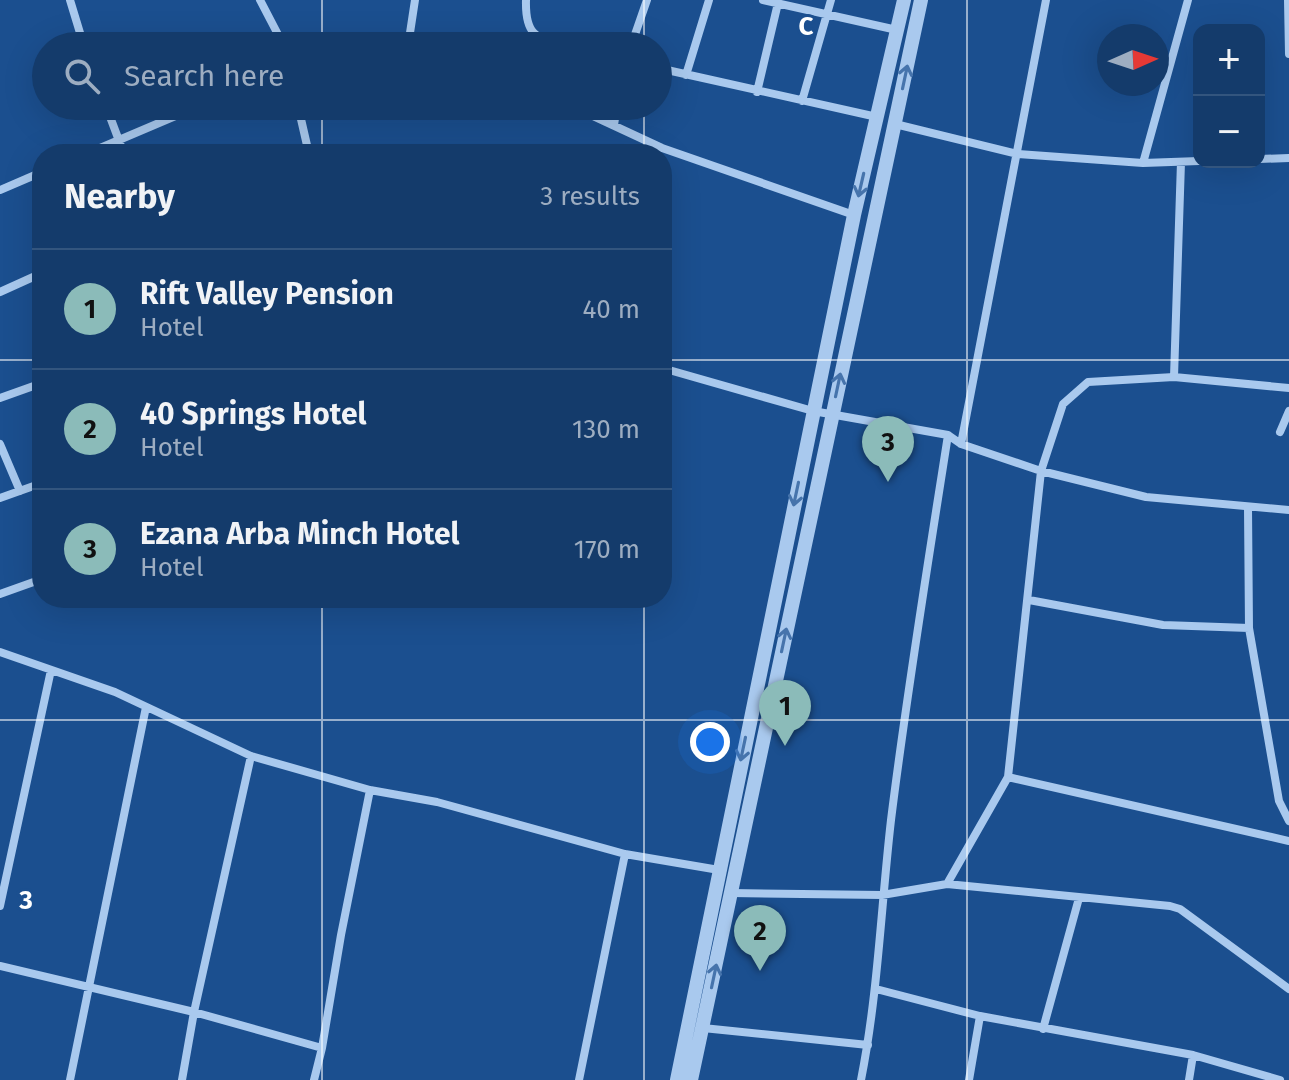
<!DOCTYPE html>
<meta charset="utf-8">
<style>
body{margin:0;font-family:"Fira Sans",sans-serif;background:#214673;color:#f1f3f6}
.controls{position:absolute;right:24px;top:24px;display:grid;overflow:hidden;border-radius:16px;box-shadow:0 8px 32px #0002}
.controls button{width:72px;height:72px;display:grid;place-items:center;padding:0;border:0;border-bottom:2px solid #33557e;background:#143b6b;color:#f1f3f6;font:40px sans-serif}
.compass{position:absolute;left:1097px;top:24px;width:72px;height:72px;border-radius:50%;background:#143b6b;box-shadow:0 8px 32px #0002;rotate:87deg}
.you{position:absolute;left:710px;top:742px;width:28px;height:28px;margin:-20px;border:6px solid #fff;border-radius:50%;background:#1a73e8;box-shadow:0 0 0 12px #1a73e833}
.badge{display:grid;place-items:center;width:52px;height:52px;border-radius:50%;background:#8bbbb9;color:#111;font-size:26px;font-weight:700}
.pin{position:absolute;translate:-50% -66px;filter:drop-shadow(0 2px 4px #0008)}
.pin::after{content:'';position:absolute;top:42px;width:28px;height:24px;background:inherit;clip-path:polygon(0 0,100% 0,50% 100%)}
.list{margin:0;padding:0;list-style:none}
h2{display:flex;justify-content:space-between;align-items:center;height:104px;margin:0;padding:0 32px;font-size:34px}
h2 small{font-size:26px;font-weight:400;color:#9dadc1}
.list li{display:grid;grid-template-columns:52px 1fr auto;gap:24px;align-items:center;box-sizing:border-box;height:120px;padding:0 32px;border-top:2px solid #33557e}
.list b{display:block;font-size:30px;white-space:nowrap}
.list p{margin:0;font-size:26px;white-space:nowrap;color:#9dadc1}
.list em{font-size:26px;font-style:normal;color:#9dadc1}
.icon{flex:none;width:44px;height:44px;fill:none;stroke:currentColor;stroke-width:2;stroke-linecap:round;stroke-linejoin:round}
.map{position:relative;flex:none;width:1289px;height:1080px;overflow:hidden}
.search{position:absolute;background:#143b6b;box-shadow:0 8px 32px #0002;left:32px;top:32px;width:640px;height:88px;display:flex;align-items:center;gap:20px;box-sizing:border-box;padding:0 28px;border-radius:44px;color:#9dadc1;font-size:30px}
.panel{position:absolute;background:#143b6b;box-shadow:0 8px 32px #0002;left:32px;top:144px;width:640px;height:464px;border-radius:32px}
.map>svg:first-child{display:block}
</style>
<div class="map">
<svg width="1289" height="1080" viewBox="0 0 1289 1080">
<rect width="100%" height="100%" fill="#1b4f8f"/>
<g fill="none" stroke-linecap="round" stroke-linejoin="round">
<!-- minor -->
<path stroke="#a9c9ee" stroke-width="8" d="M70,0L84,46
M260,0L284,46
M526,0C525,34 535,39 566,46
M763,0L897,30
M1288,0L1289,54
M408,46L415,0
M631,46L647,0
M658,68L877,117
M686,75L709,0
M757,92L778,3
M802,101L831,0
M106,106L124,154
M298,106L309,154
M542,106L591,115L662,148L854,215
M895,124L1018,154L1143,163L1199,161
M614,125L617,106
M86,154L199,106
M1259,159L1289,158
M1143,163L1188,0
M0,190L42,172
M0,292L42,273
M662,368L813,411L948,435L961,444L1041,471L1146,497L1289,510
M1174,377L1181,162
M0,398L42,383
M1280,432L1289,411
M0,444L20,491
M961,444L1046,0
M0,498L42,483
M1248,508L1249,628L1279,801L1289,821
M0,594L42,579
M1029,600L1163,625L1249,628
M0,652L115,692L251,756L370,790L437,802L625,854L719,870
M1008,777L1289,841
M947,884L1008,777L1041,471L1063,404L1088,382L1174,377L1289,388
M731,893L882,895L947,884L1170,906L1180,909L1289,989
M0,906L51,670
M0,966L194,1012L322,1048
M876,989L980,1016L1193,1055L1280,1080
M703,1028L868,1045
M1043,1029L1079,898
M70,1080L146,707
M182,1080L194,1012L251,756
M314,1080L322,1048L341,935L370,790
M579,1080L625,854
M861,1080C878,994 881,907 891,820C907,691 928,563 948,435
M969,1080L980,1016
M1189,1080L1193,1055"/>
<!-- tertiary -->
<path stroke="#a9c9ee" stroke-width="14" d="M677,1080L854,215L904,0
M691,1080L921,0"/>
</g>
<!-- one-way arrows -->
<defs><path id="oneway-shaft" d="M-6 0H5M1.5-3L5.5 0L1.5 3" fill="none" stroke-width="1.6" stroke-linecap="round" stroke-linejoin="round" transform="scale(2)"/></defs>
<g stroke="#4674ac">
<use href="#oneway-shaft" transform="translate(905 77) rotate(-78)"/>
<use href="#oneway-shaft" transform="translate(861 185) rotate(103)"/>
<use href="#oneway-shaft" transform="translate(838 385) rotate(-78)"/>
<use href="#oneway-shaft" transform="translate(796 494) rotate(102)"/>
<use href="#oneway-shaft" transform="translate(784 640) rotate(-78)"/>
<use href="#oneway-shaft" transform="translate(743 749) rotate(102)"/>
<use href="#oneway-shaft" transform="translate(714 976) rotate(-78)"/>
</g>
<!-- grid -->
<path fill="none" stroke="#fff" stroke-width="2" stroke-opacity="0.55" d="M322,0V46M644,0V46M967,0V1080M322,106V154M644,106V154M0,360H42M662,360H1289M322,598V1080M644,598V1080M0,720H1289"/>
<g font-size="26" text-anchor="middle" font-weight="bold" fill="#fff" stroke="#1b4f8f" stroke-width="6" stroke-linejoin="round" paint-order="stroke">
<text x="806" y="35">C</text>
<text x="26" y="909">3</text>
</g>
</svg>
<div class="controls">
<button>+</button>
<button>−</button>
</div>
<svg class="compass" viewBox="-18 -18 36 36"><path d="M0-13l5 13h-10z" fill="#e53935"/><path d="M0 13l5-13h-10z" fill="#9dadc1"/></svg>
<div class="you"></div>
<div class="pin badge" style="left:785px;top:746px">1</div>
<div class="pin badge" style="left:760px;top:971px">2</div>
<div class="pin badge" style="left:888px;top:482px">3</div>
<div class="search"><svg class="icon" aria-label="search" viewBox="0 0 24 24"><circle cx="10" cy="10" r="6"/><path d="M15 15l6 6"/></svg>Search here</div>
<section class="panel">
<h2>Nearby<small>3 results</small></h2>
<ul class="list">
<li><span class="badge">1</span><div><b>Rift Valley Pension</b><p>Hotel</p></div><em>40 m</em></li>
<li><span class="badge">2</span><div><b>40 Springs Hotel</b><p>Hotel</p></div><em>130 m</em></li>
<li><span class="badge">3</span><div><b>Ezana Arba Minch Hotel</b><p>Hotel</p></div><em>170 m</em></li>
</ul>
</section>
</div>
